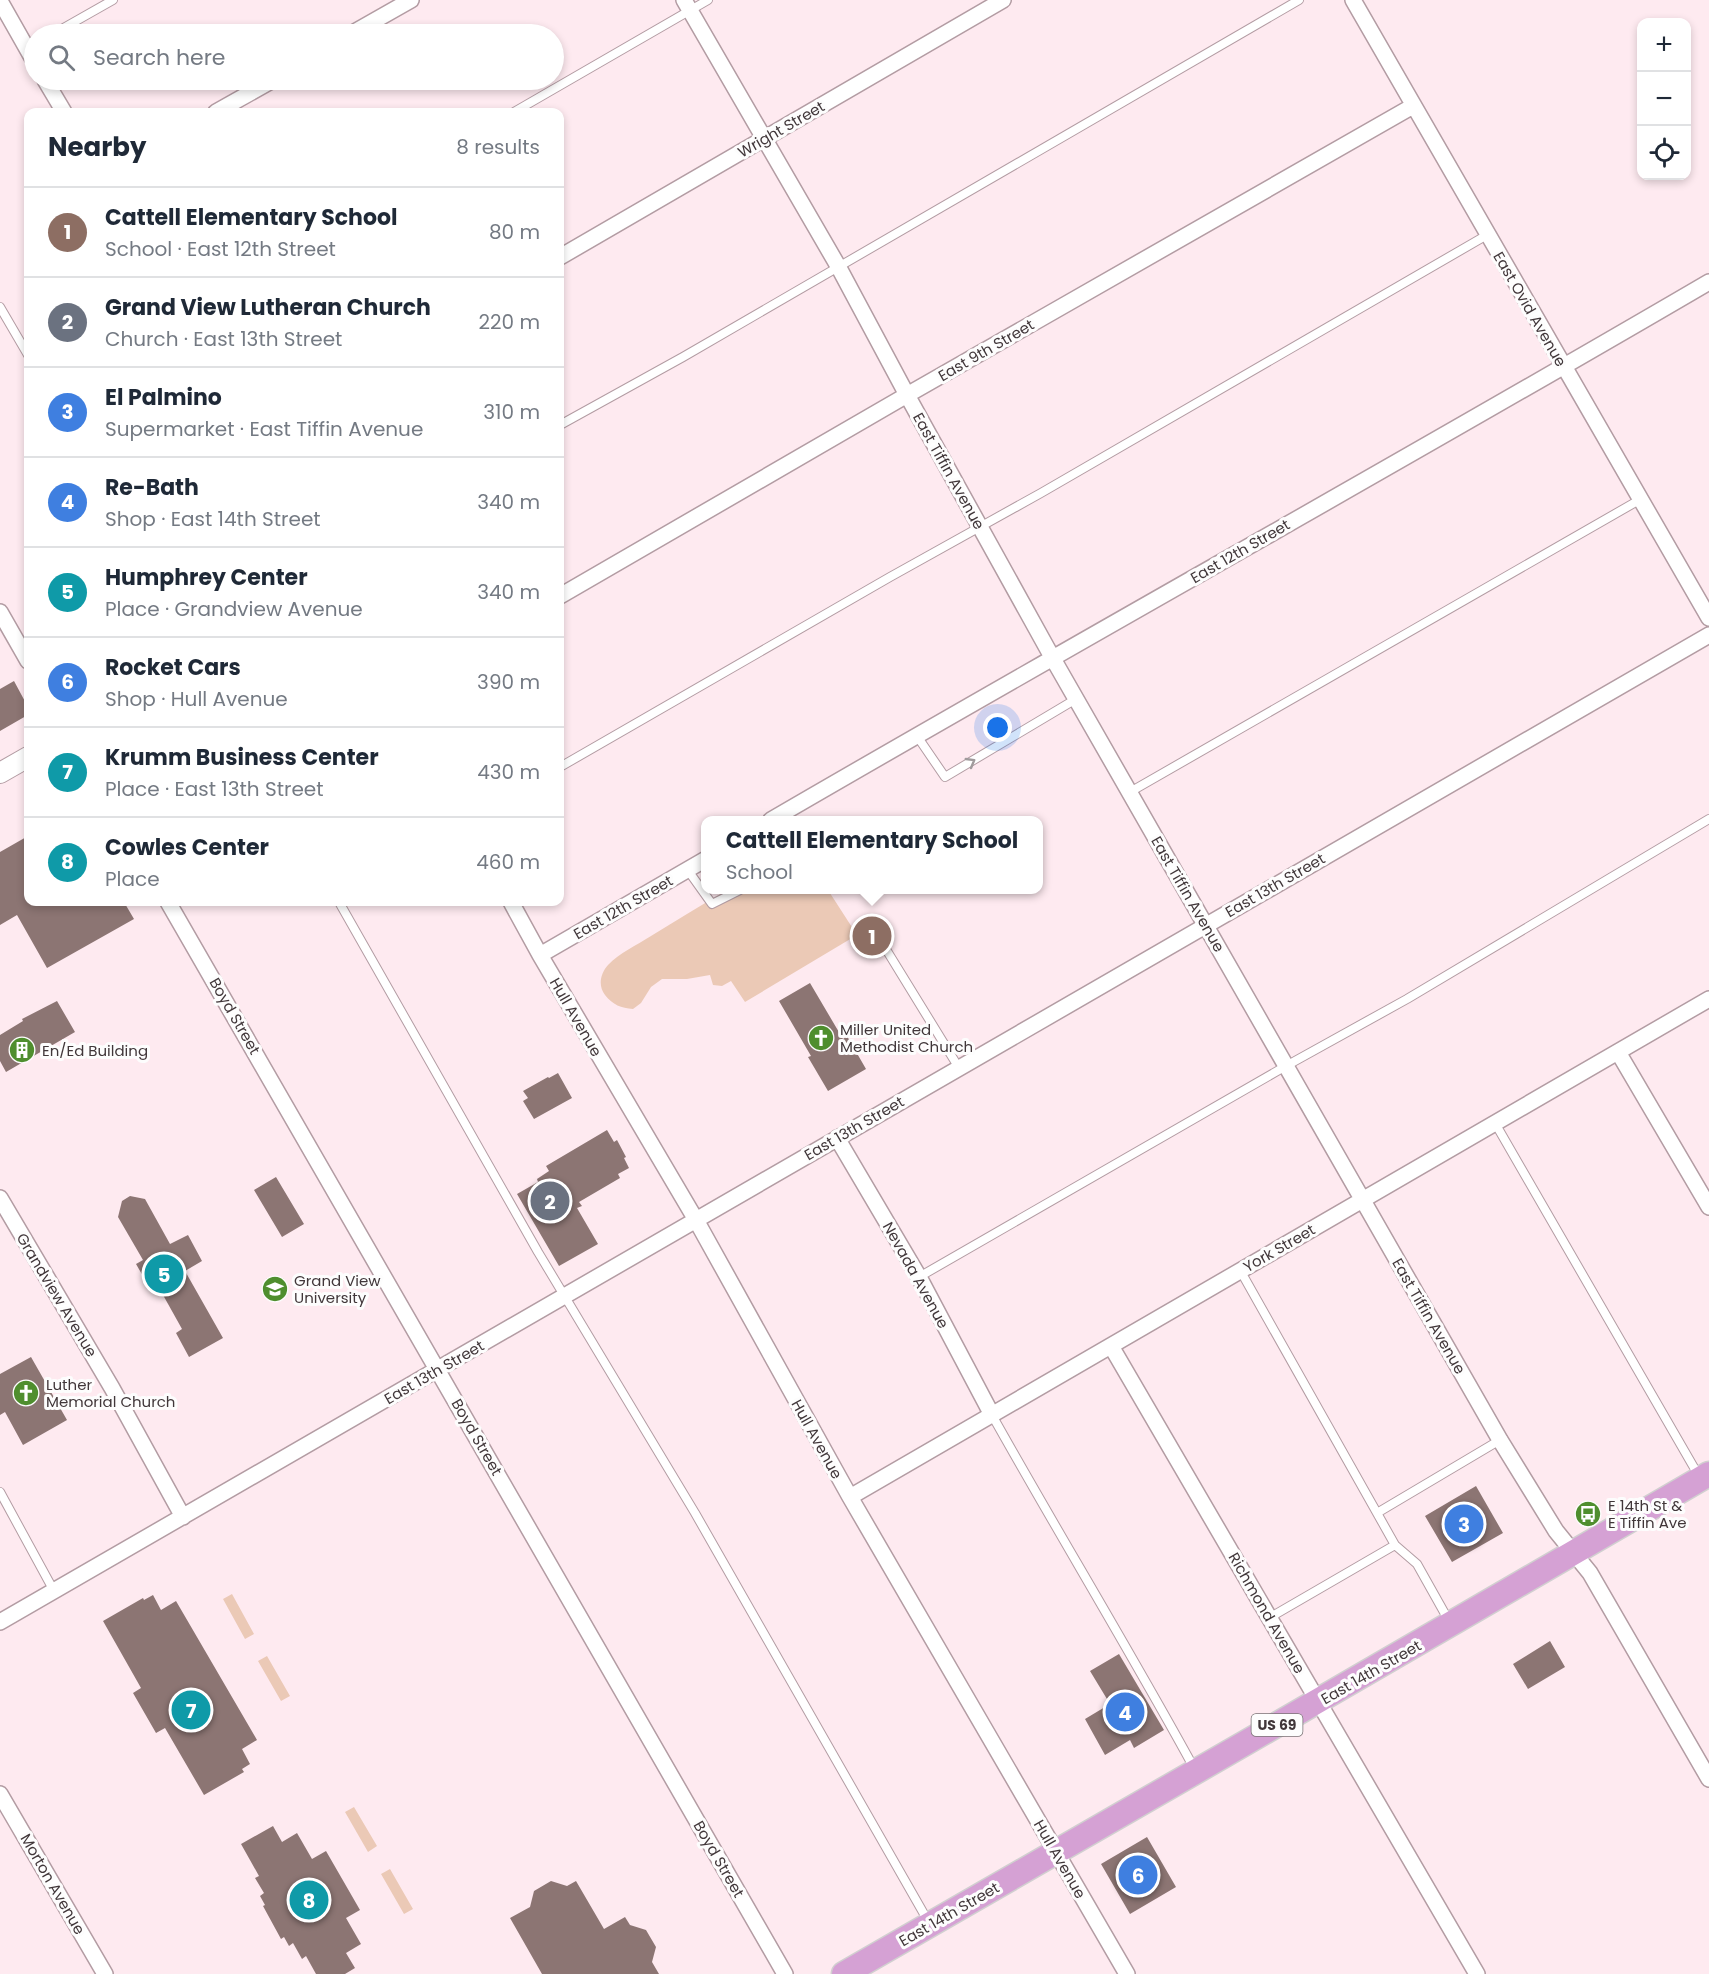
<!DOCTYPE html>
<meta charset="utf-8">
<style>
body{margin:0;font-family:Poppins,sans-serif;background:#f6f6f7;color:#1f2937}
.controls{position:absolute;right:18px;top:18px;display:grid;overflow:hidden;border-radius:12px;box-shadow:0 3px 9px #0003}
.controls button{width:54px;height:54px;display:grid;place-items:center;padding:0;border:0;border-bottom:2px solid #e0e1e3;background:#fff;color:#1f2937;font:30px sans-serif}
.you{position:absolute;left:998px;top:728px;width:21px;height:21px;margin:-15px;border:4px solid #fff;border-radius:50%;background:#1a73e8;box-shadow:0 0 0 9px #1a73e833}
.badge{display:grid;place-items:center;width:39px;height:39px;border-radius:50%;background:#111827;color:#fff;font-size:20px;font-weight:700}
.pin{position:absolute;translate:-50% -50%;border:3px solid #fff;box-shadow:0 2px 6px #0006}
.popup{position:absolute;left:701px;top:816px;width:342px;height:78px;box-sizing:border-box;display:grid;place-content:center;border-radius:12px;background:#fff;filter:drop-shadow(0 2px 4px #0005);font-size:20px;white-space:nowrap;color:#747a83}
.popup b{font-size:22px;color:#1f2937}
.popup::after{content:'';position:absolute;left:50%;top:100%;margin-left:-12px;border:12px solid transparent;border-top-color:#fff}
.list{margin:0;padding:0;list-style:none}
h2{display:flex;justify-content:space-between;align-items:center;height:78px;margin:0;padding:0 24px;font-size:26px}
h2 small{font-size:20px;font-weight:400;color:#747a83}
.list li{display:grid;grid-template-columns:39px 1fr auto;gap:18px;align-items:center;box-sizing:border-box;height:90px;padding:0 24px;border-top:2px solid #e0e1e3}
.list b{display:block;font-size:22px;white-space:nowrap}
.list p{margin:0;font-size:20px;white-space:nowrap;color:#747a83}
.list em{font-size:20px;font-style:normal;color:#747a83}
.icon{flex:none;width:33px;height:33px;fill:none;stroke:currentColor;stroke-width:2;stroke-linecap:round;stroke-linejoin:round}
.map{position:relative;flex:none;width:1709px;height:1974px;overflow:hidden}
.search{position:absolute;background:#fff;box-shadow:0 3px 9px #0003;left:24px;top:24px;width:540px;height:66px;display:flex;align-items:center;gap:15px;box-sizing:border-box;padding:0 21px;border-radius:33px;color:#747a83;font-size:22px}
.panel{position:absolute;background:#fff;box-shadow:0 3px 9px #0003;left:24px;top:108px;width:540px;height:798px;border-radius:12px}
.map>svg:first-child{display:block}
</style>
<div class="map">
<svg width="1709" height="1974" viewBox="0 0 1709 1974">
<rect width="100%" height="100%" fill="#feeaf0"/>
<!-- green -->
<path fill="#ebc9b6" d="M727,890H828L857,935L745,1002L731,981L722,986L713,985L710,975L687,979H662L651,987L641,1003L633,1009C621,1008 613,1005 605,995C598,986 600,974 608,965C619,953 637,945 651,936C676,921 701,905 727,890Z
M232,1594L254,1634L245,1639L223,1599Z
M267,1656L290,1696L281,1701L258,1661Z
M354,1807L377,1846L368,1852L345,1812Z
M390,1869L413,1909L404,1914L381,1874Z"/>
<!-- building -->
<path fill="#8c7573" d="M14,681L28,707V712L26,716L0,731V689Z
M28,836V902H124L134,919L47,968L17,915L0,925V852Z
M810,983L843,1039L847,1036L866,1069L828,1091L808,1057L811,1056L779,1001Z
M57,1001L75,1032L6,1072L0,1061V1035L23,1021L22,1019Z
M558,1073L572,1098L534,1119L523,1101L528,1098L523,1091L548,1077L549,1078Z
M607,1130L614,1142L617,1140L626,1157L624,1158L629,1168L618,1174L620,1178L579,1202L582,1206L577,1208L598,1244L559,1266L517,1194L538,1182L537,1179L549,1171L546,1166Z
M276,1177L304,1224L282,1237L254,1190Z
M130,1196L145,1199L170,1244L188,1235L202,1261L185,1271L223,1338L189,1357L176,1333L182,1329L158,1286L151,1290L136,1264L143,1260L118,1217L122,1201Z
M31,1357L67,1420L23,1445L5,1412L0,1415V1374Z
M1476,1486L1503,1533L1452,1562L1425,1516Z
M153,1595L161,1610L176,1601L257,1740L242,1749L250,1764L242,1769L244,1772L204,1795L165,1728L156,1733L133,1693L141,1688L103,1621L143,1598L144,1600Z
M1550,1641L1565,1667L1528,1689L1513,1664Z
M1119,1654L1164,1730L1134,1748L1130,1740L1105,1755L1085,1719L1110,1704L1090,1671Z
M273,1826L282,1842L297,1833L312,1859L326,1851L360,1910L346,1918L361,1944L346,1953L355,1968L345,1974H316L306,1956L302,1959L293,1943L289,1946L284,1937L281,1939L263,1906L265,1905L260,1896L264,1893L255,1878L259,1876L241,1844Z
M1147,1837L1176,1887L1130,1914L1101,1864Z
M551,1881L567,1886L576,1881L604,1929L625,1917L630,1925L646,1930L656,1947L652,1962L659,1974H542L510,1918L530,1907L534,1891Z"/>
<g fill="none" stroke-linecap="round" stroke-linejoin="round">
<!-- service casing -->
<g stroke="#b39ca3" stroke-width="10">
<path id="service" d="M53,34L113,0
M514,112L708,0
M0,307L28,355
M560,425L683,357L1299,0
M917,736L945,777L1076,699
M560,767L890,577L1041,493L1487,235
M1130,792L1641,499
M687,869L712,904L740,890
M339,902L538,1252L695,1513L928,1921
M884,946L959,1068
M1495,1123L1700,1478
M1240,1270L1377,1513
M919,1277L1286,1066L1407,999L1709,819
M992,1415C1058,1533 1129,1649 1194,1768
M0,1492L54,1591
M1269,1618L1395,1545
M1449,1621L1417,1564L1395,1545L1377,1513L1500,1440"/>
</g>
<!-- minor casing -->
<g stroke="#b39ca3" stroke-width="18">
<path id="minor" d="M684,0L838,266L907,395L1052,657L1500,1440L1556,1531L1590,1573L1709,1779
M1353,0L1709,618
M0,1L34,61
M351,34L411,0
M45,80L64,112
M216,112L273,80
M560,257L1003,0
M560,596L907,395L1413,106
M0,612L28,661
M771,820C1082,639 1398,464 1709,282
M168,902L785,1974
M511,902L540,955L696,1220L850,1497L1127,1974
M540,955L706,859
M1618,1052L1709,1207
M837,1138L919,1277L992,1415
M0,1198L112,1388L183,1517
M1111,1346L1477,1974
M850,1497L1709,999
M0,1622L1709,635
M0,1794L105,1974"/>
</g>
<!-- tertiary casing -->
<g stroke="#b39ca3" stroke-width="22">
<path id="tertiary" d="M0,773L28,757"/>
</g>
<!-- primary casing -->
<g stroke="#d1cfd0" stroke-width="27">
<path id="primary" d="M844,1974C1133,1808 1421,1642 1709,1474"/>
</g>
<!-- service -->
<use href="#service" stroke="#fff" stroke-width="8"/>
<!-- minor -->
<use href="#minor" stroke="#fff" stroke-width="15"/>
<!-- tertiary -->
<use href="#tertiary" stroke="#fff" stroke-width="20"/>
<!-- primary -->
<use href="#primary" stroke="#d5a1d4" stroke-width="24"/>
</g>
<!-- one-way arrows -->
<defs><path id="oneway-chevron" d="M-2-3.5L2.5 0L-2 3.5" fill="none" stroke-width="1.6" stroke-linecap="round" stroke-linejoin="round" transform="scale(1.5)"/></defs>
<use stroke="#a09b9c" href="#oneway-chevron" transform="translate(971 762) rotate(-30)"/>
<!-- icons -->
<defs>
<g id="church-disc" transform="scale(1.35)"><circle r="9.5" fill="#4f8e2e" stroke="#fdfdfd"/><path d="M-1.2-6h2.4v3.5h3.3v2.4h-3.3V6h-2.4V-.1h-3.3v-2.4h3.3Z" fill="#fff"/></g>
<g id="building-disc" transform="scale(1.35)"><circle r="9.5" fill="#4f8e2e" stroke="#fdfdfd"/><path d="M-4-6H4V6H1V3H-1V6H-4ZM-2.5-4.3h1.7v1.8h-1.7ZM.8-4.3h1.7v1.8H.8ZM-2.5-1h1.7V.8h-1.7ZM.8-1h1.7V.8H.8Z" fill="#fff"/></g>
<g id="university-disc" transform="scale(1.35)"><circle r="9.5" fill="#4f8e2e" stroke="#fdfdfd"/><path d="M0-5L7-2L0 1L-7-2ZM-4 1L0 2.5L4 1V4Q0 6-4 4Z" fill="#fff"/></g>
<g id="bus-disc" transform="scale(1.35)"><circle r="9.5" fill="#4f8e2e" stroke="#fdfdfd"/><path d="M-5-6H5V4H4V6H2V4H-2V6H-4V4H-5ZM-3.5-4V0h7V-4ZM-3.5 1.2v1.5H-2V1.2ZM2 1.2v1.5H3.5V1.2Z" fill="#fff"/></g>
</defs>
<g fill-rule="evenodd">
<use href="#church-disc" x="821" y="1038"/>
<use href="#building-disc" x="22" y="1050"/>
<use href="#university-disc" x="275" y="1289"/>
<use href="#church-disc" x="26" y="1393"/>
<use href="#bus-disc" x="1588" y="1514"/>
</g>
<g text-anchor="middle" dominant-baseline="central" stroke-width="6" stroke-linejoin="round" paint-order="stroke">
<!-- shield labels -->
<rect fill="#fdfdfd" stroke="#797274" stroke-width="1.5" x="1251.5" y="1714" width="51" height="22" rx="4.5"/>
<g font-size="14" font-weight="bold" fill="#41373a">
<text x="1277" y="1725">US 69</text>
</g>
<!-- street labels -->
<g font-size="15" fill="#41373a" stroke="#fdfdfd">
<text transform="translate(781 129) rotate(-30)">Wright Street</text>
<text transform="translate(1530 309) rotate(60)">East Ovid Avenue</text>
<text transform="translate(986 350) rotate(-30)">East 9th Street</text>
<text transform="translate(949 471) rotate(61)">East Tiffin Avenue</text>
<text transform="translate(1240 551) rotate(-30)">East 12th Street</text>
<text transform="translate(1275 885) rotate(-30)">East 13th Street</text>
<text transform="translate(1188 894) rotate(60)">East Tiffin Avenue</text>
<text transform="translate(623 907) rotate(-30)">East 12th Street</text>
<text transform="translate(235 1016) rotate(60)">Boyd Street</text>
<text transform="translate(576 1017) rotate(60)">Hull Avenue</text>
<text transform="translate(854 1128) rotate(-30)">East 13th Street</text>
<text transform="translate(1279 1248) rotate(-30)">York Street</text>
<text transform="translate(916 1275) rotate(61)">Nevada Avenue</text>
<text transform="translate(57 1295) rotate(59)">Grandview Avenue</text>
<text transform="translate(1429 1316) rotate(60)">East Tiffin Avenue</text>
<text transform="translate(434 1372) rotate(-30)">East 13th Street</text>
<text transform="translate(477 1437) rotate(60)">Boyd Street</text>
<text transform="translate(817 1439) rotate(61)">Hull Avenue</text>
<text transform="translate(1267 1613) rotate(60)">Richmond Avenue</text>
<text transform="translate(1371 1672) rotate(-30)">East 14th Street</text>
<text transform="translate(719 1859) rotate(60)">Boyd Street</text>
<text transform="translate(1060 1859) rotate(60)">Hull Avenue</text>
<text transform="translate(53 1884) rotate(60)">Morton Avenue</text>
<text transform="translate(949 1914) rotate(-30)">East 14th Street</text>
</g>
<!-- poi labels -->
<g font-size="15" fill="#41373a" stroke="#fdfdfd" text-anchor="start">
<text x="840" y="1029">Miller United<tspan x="840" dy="17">Methodist Church</tspan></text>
<text x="42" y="1050">En/Ed Building</text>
<text x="294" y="1280">Grand View<tspan x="294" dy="17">University</tspan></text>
<text x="46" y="1384">Luther<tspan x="46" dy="17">Memorial Church</tspan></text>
<text x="1608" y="1505">E 14th St &amp;<tspan x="1608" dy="17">E Tiffin Ave</tspan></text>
</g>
</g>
</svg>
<div class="controls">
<button>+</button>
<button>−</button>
<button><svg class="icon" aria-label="locate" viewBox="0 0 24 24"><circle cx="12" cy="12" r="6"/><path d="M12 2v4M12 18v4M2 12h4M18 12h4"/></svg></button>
</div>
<div class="you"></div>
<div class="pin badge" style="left:872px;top:936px;background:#8d6e63">1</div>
<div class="popup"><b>Cattell Elementary School</b>School</div>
<div class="pin badge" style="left:550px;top:1201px;background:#6b7280">2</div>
<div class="pin badge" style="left:1464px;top:1524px;background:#3f7fe0">3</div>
<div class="pin badge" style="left:1125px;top:1712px;background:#3f7fe0">4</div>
<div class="pin badge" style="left:164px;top:1274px;background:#0f9aa8">5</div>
<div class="pin badge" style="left:1138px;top:1875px;background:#3f7fe0">6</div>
<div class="pin badge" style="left:191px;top:1710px;background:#0f9aa8">7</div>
<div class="pin badge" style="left:309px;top:1900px;background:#0f9aa8">8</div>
<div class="search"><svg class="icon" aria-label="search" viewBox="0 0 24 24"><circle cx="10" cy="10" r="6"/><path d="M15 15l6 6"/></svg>Search here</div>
<section class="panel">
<h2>Nearby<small>8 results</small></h2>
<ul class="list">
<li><span class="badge" style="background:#8d6e63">1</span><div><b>Cattell Elementary School</b><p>School · East 12th Street</p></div><em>80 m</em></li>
<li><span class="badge" style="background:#6b7280">2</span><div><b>Grand View Lutheran Church</b><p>Church · East 13th Street</p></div><em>220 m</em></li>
<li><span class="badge" style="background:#3f7fe0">3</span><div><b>El Palmino</b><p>Supermarket · East Tiffin Avenue</p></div><em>310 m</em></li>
<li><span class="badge" style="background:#3f7fe0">4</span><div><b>Re-Bath</b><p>Shop · East 14th Street</p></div><em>340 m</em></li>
<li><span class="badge" style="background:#0f9aa8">5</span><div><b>Humphrey Center</b><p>Place · Grandview Avenue</p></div><em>340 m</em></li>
<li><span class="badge" style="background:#3f7fe0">6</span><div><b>Rocket Cars</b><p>Shop · Hull Avenue</p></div><em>390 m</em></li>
<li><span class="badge" style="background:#0f9aa8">7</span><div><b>Krumm Business Center</b><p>Place · East 13th Street</p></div><em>430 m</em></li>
<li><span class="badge" style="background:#0f9aa8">8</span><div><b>Cowles Center</b><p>Place</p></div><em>460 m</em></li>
</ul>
</section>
</div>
